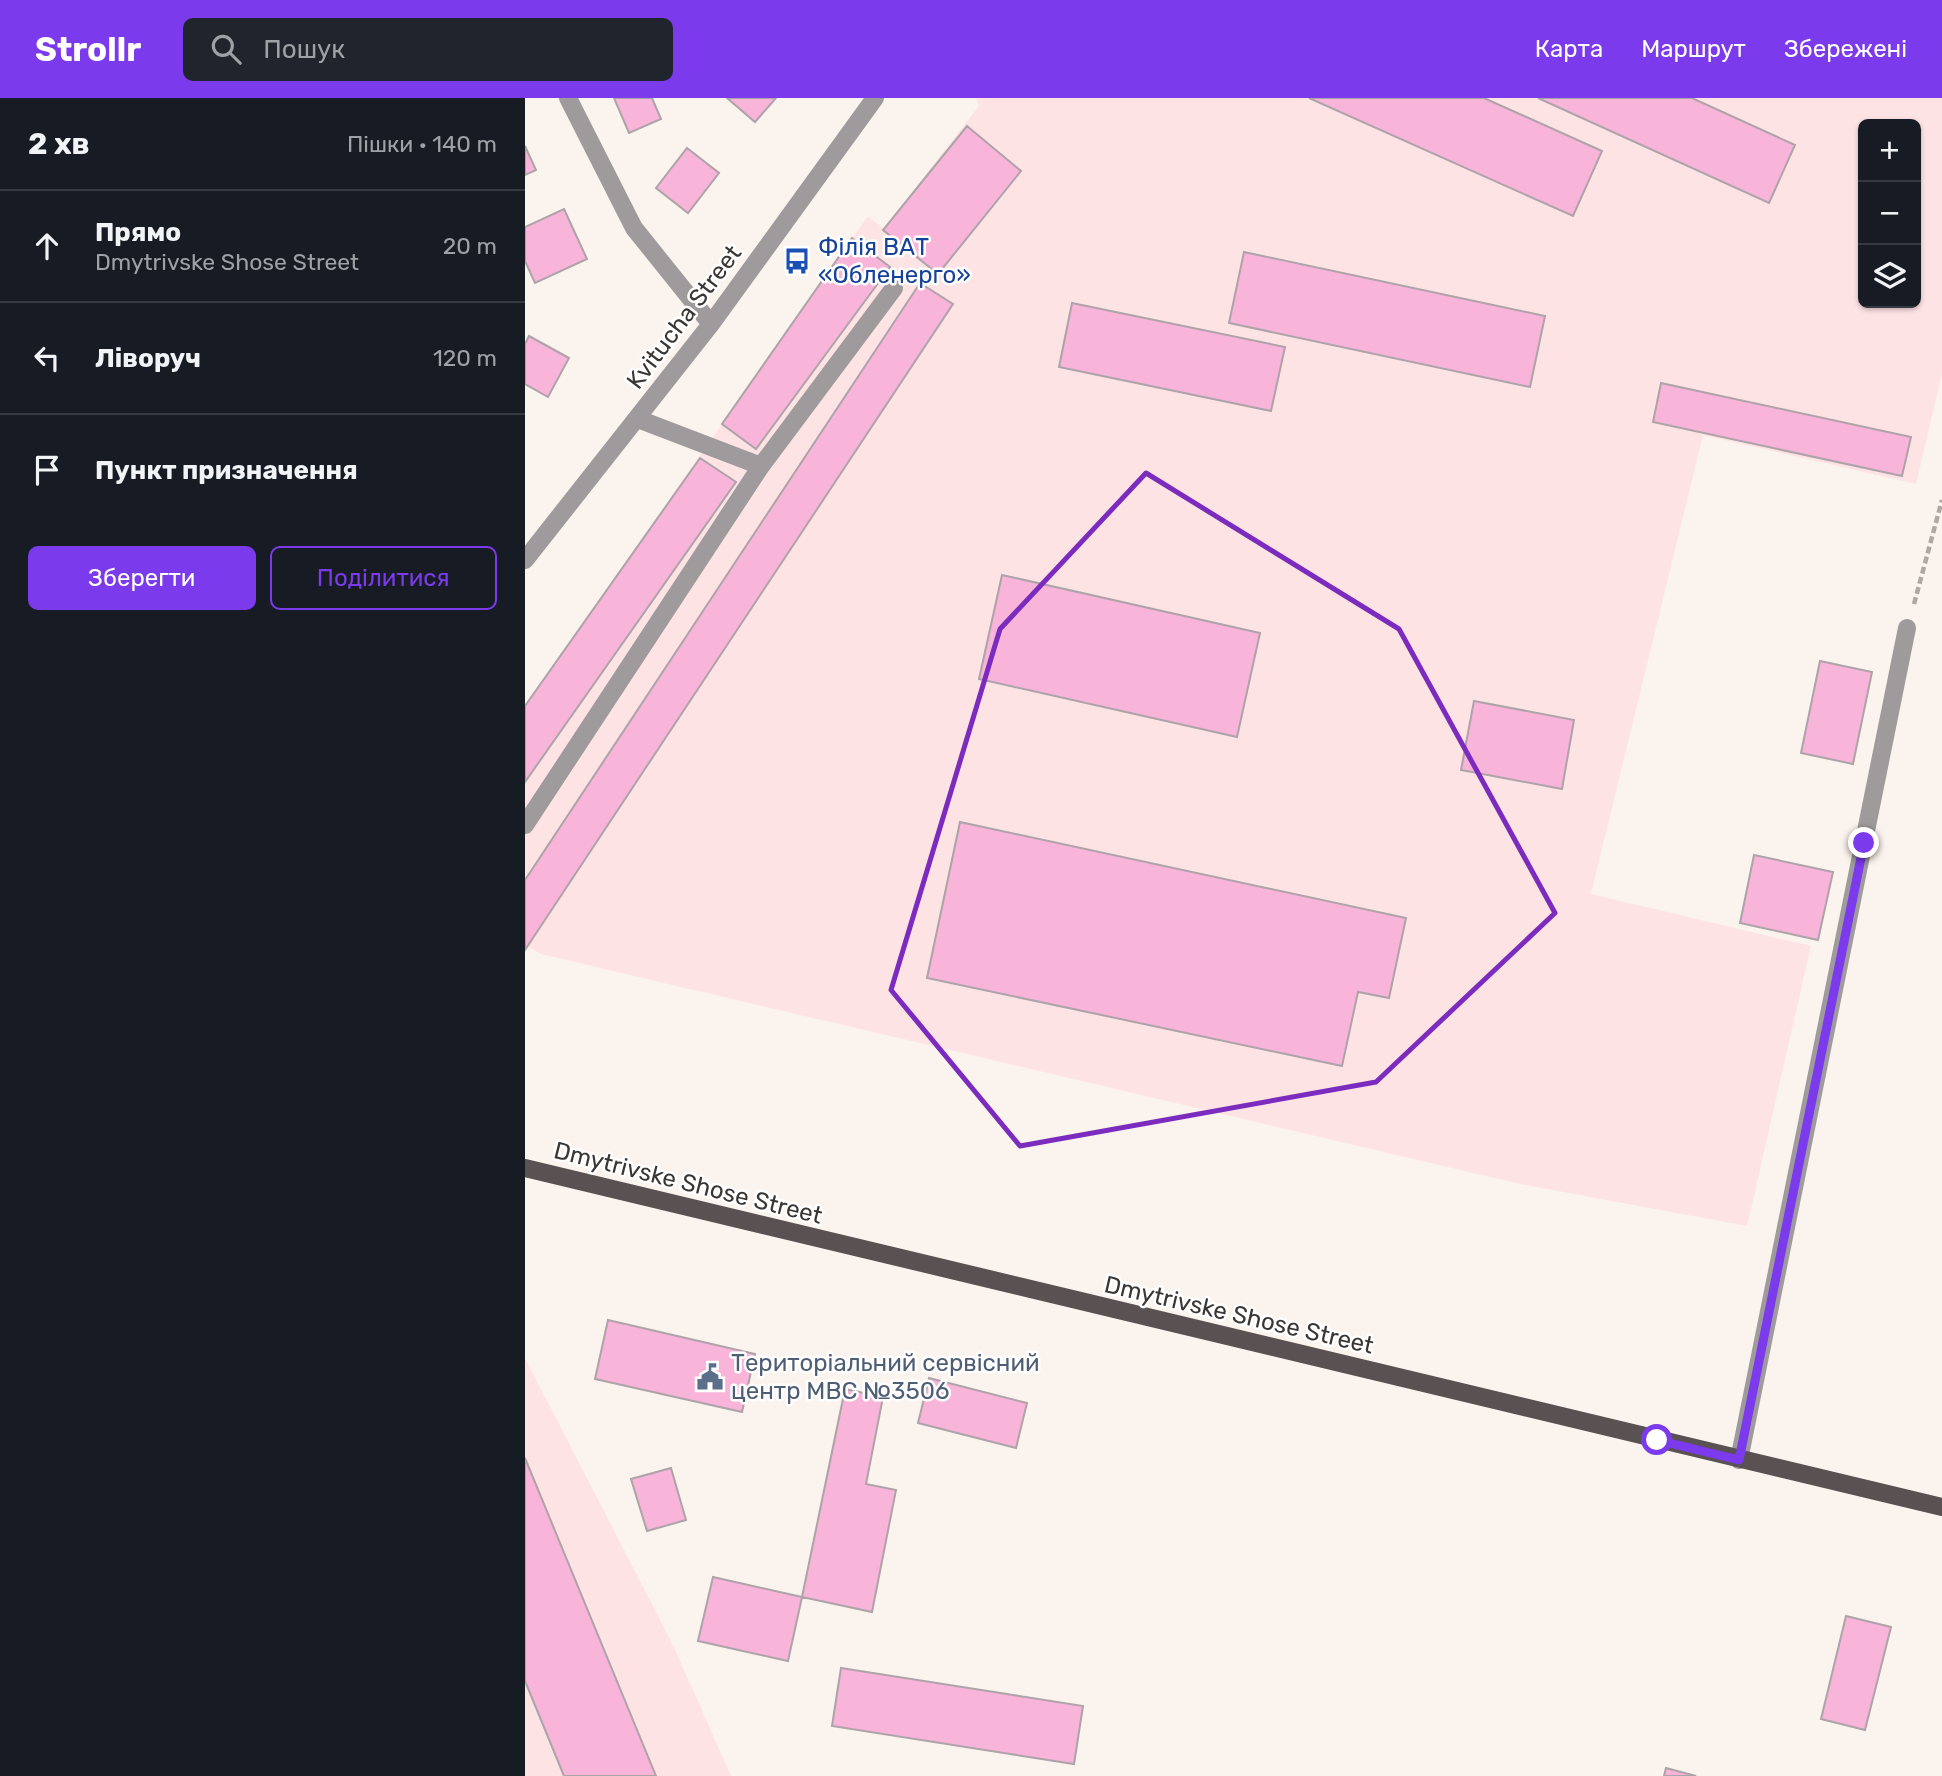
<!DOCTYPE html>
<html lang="uk">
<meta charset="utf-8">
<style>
body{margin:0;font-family:Rubik,sans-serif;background:#20242c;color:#f1f3f6}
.controls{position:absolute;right:21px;top:21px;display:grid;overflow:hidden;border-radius:10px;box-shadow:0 2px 5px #0004}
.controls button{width:63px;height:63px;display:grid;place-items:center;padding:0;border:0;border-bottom:2px solid #363941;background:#171b24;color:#f1f3f6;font:35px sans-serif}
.stop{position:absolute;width:21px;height:21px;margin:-16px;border:5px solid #7c3aed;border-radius:50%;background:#fff}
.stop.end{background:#7c3aed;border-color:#fff;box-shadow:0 2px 7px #0008}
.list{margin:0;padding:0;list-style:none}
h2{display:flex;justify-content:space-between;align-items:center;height:91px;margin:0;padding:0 28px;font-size:30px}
h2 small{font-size:23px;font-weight:400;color:#9ea1a6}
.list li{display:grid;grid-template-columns:46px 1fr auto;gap:21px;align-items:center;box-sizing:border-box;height:112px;padding:0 28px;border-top:2px solid #363941}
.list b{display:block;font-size:26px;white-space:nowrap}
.list p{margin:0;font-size:23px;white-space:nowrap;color:#9ea1a6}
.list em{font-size:23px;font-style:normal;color:#9ea1a6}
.actions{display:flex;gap:14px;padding:21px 28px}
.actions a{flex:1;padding:16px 0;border:2px solid #7c3aed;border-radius:10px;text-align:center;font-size:24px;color:#7c3aed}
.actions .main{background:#7c3aed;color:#fff}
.icon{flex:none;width:38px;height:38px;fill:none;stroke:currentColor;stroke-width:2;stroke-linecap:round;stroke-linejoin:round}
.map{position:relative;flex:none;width:1417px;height:1678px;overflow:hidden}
header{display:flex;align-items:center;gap:42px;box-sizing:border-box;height:98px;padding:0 35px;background:#7c3aed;color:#fff}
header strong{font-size:33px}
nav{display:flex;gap:38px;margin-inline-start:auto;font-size:24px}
.search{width:490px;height:63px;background:#20242c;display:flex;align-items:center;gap:18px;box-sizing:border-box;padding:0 24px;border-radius:10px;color:#9ea1a6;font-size:26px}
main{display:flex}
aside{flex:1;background:#171b24}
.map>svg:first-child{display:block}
</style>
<header>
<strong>Strollr</strong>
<div class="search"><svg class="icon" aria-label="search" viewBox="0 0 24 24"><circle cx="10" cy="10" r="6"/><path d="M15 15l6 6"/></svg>Пошук</div>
<nav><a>Карта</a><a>Маршрут</a><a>Збережені</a></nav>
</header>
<main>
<aside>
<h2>2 хв<small>Пішки · 140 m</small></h2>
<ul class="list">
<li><svg class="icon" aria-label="ahead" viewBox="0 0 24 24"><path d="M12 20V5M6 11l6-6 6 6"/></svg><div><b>Прямо</b><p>Dmytrivske Shose Street</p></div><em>20 m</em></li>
<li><svg class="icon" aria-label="left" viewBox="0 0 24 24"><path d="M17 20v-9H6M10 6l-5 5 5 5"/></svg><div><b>Ліворуч</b></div><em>120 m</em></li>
<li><svg class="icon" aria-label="arrive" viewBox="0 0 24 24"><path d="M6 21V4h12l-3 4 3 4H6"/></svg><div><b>Пункт призначення</b></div></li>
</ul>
<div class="actions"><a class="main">Зберегти</a><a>Поділитися</a></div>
</aside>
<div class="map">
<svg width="1417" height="1678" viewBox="0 0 1417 1678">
<rect width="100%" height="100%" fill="#fbf3ed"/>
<!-- industrial -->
<path fill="#fee3e5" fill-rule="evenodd" d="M451,0H1417V276L1391,386L1178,337L1066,796L1286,848L1222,1128L995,1086L16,856L0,847V607L343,118L358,131L454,8ZM1338,26H1391V205H1338Z
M0,1260L148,1547L206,1678H0Z"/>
<!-- building -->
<path fill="#f8b4d9" stroke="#ada3a8" stroke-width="2" d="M89,0H127L136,21L104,35Z
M202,0H251L230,24Z
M784,0H959L1077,53L1048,118Z
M1013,0H1167L1270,47L1244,105Z
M442,28L496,73L413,176L358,132Z
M0,48L11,72L0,77Z
M162,50L194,75L163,115L131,90Z
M39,111L62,161L10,185L0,163V129Z
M327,140L365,169L231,351L197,326Z
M719,154L1020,218L1005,289L704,225Z
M395,185L428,206L0,852V782Z
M547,205L760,249L746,313L534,269Z
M4,238L44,260L23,299L0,286V246Z
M1136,285L1386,339L1377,378L1128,324Z
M175,360L211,384L0,684V608Z
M477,477L735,535L712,639L454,581Z
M1295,563L1347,574L1328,666L1276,655Z
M949,603L1049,622L1037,691L936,672Z
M435,724L881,820L864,900L833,894L817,968L402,880Z
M1229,757L1308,774L1293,842L1215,825Z
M83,1222L230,1256L217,1314L70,1281Z
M404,1280L502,1305L491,1350L393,1325Z
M320,1291L358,1299L341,1386L371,1392L347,1514L277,1499Z
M0,1360L131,1678H39L0,1583Z
M146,1370L161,1422L122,1433L106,1381Z
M188,1479L277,1499L263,1563L173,1543Z
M1321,1518L1366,1529L1340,1632L1296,1621Z
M316,1570L558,1608L549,1666L307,1628Z
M1141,1670L1171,1678H1139Z"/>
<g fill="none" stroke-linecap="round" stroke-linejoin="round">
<!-- path -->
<path stroke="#aea8a3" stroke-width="4.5" stroke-dasharray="7 3.5" stroke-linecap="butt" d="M1389,506L1417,402"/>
<!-- minor -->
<path stroke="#9f9a9b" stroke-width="18" d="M43,0L109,130L186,226
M113,321L236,368
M0,462L186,226L350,0
M0,727L236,368L369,190
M1214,1362L1382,530"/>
<!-- major -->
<path stroke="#595152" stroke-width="18" d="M0,1070L1417,1409"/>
</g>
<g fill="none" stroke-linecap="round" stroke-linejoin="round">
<!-- route -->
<path stroke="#7c3aed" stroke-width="9" d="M1132,1342L1214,1362L1339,745"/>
</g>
<!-- marked area -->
<path fill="none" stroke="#7b2cbf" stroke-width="5" stroke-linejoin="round" d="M621,375L874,531L1030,815L851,984L495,1048L366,892L475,531Z"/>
<!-- icons -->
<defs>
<g id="bus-bare" transform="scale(2.1)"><path d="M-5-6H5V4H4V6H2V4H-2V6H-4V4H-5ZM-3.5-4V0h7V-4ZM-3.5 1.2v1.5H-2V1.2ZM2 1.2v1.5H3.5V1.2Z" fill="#1a4fb4" stroke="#fff" stroke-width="2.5" paint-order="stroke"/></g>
<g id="civic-bare" transform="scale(2.1)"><path d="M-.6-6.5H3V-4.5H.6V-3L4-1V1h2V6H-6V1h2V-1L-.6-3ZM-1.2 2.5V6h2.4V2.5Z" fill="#5c6f8a" stroke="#fff" stroke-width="2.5" paint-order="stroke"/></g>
</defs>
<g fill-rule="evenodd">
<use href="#bus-bare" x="272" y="163"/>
<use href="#civic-bare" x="185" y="1279"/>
</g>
<g text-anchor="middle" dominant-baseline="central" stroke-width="5" stroke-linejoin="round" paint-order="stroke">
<!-- transit labels -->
<g font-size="24" fill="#164399" stroke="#fff" text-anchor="start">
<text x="293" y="149">Філія ВАТ<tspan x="293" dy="28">«Обленерго»</tspan></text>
</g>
<!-- street labels -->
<g font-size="24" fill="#393633" stroke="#fff">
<text transform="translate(159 219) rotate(-53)">Kvitucha Street</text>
<text transform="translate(163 1085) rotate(14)">Dmytrivske Shose Street</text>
<text transform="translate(714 1217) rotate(13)">Dmytrivske Shose Street</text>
</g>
<!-- service labels -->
<g font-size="24" fill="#4e5e75" stroke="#fff" text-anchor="start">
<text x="206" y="1265">Територіальний сервісний<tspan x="206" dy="28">центр МВС №3506</tspan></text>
</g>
</g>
</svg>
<div class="controls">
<button>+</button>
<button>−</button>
<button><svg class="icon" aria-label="layers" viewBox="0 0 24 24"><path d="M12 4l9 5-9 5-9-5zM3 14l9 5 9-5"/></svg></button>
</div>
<div class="stop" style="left:1132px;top:1342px"></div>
<div class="stop end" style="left:1339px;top:745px"></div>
</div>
</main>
